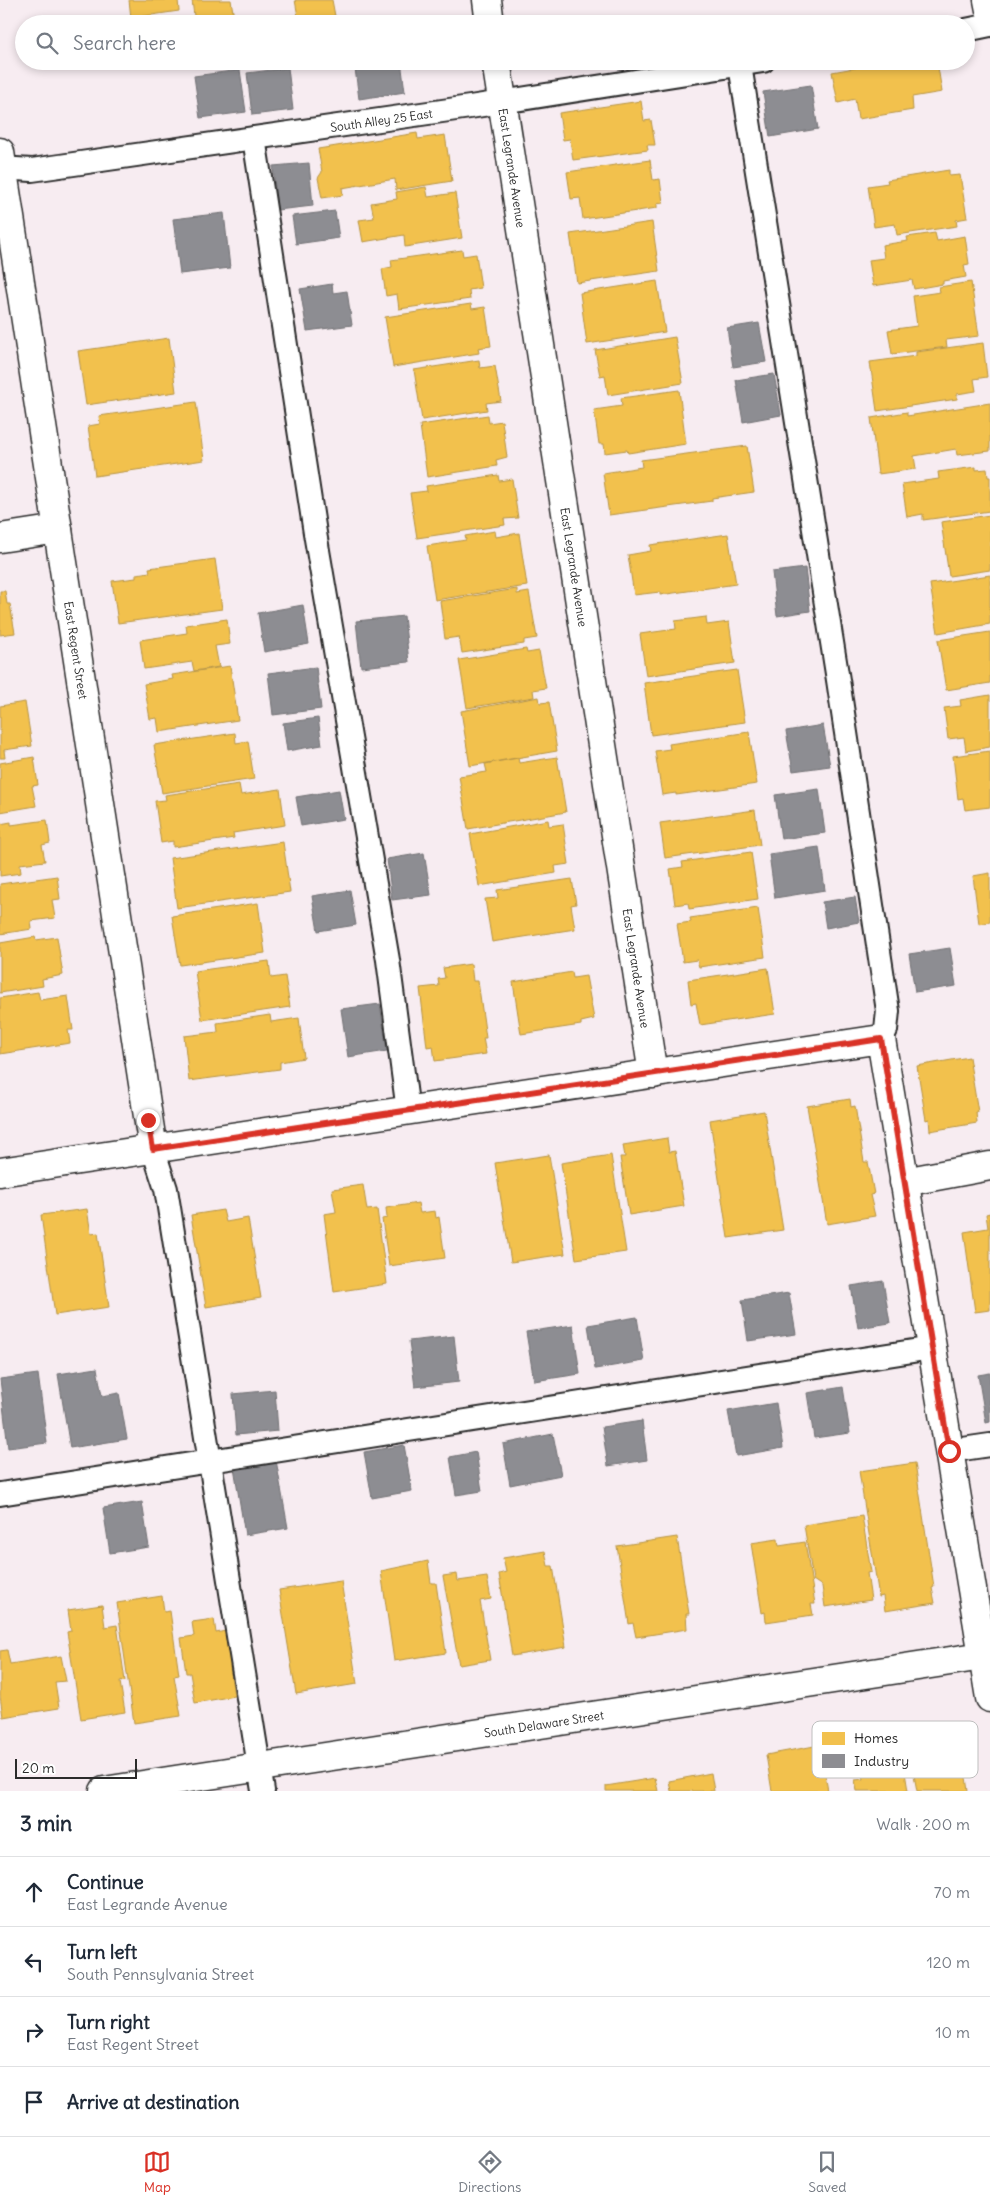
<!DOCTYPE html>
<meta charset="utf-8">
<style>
body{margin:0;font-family:Delius,sans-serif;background:#f2f2f3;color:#1f2937}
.scale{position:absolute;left:15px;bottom:12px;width:122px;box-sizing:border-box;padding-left:5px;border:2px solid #2b2b2b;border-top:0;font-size:14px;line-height:18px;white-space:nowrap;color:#2b2b2b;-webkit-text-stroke:4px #fff;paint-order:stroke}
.stop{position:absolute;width:15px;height:15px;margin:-11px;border:4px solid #d93025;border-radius:50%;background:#fff}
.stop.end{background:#d93025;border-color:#fff;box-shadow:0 1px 5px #0008}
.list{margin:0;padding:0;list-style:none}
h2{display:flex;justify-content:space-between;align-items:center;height:65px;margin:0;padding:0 20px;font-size:21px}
h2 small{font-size:16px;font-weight:400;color:#747a83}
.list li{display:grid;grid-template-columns:32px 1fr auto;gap:15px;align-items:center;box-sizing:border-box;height:70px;padding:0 20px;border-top:1px solid #e0e1e3}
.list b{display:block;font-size:19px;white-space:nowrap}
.list p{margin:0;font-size:16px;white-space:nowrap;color:#747a83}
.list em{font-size:16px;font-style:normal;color:#747a83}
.icon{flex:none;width:28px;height:28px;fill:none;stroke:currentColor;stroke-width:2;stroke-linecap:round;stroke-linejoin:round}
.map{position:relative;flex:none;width:990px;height:1791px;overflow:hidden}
.search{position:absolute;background:#fff;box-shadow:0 2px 8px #0003;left:15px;right:15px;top:15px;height:55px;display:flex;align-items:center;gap:12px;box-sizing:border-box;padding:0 18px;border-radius:28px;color:#747a83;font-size:19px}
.sheet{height:345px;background:#fff}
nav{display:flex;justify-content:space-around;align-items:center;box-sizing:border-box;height:70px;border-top:1px solid #e0e1e3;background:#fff;font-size:14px;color:#747a83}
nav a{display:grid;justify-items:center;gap:2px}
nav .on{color:#d93025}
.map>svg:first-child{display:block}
</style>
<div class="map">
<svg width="990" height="1791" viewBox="0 0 990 1791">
<rect width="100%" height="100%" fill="#f7ecf1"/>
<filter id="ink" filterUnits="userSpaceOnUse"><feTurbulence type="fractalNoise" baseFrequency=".02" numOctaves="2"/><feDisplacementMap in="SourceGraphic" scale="10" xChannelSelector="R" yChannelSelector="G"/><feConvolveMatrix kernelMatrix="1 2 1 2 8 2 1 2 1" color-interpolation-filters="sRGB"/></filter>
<g filter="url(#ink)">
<!-- homes -->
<path fill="#f2c14e" stroke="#b69444" d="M129,0H178L179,11L131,18Z
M192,0H231L235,24H195Z
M295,0H332L335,16L299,22Z
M877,61H937L942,92L912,97L913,110L858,119L855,99L838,103L832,72L877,64Z
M641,101L644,121L651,120L655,145H647L648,150L573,160L570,139L563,140L559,113Z
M417,133L418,139L445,135L452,181L396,190L395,179L342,188L343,195L322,198L318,178L322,172L318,149Z
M650,160L653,180L660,179L663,203L657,204V208L583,219L580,198L571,199L567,172Z
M949,170V176L960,175L967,218L956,220L957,226L897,235L895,224L874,227L868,186L888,183L887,180Z
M426,187L428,197L455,193L462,238L405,247L404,235L363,242L359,220L374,218L371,203L397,199L396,192Z
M652,222L659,271L577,283L570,234Z
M935,233L937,241L965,236L969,264L964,265L966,277L943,281V284L914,289L912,280L873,286L869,260L884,258L882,245L908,241L907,237Z
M462,250L463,256L476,254L481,288L469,290L470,299L399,309L397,294L386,296L382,269L392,267L391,260Z
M657,281L665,332L587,344L580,293Z
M971,282L979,336L946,340L947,347L892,354L888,330L917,326L913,296L940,292L939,287Z
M471,304L472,309L485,307L491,346L478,348L479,353L393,367L385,317Z
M675,337L683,383L608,395L605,375L600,376L595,350Z
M169,338L176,392L86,405L78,351Z
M983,343L987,377L974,379L976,391L957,394V399L877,411L870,362L916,356V352Z
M479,360L480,368L495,366L501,401L486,403L487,410L422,420L414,370Z
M679,390L686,444L628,453L627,450L605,453L604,444H599L594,410L622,406L621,398Z
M196,402L204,460L95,476L88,426L100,424L99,416Z
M990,403V451L957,455L956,449L914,456L916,469L878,474L871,418L907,412V416Z
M488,415L489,423L502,421L507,457L496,460L497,466L427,477L420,425Z
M747,446L754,492L712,498V501L609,515L603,473L642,467L641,460Z
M976,467V470L987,469L988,477H990V511L923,520V514L907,517L902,484L939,479L938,472Z
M498,475L499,481L512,479L518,518L504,519L505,525L417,538L410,493L427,491L426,486Z
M990,515V570L949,576L941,522Z
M495,531L496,537L519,533L527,586L435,600L427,546L466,540L465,536Z
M728,534L736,584L660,595V592L634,595L628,555L651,551L650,545Z
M215,559L222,609L118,623L112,581L136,578V574L150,572L149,568Z
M990,575V624L938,633L930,584Z
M517,589V594L529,592L537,638L524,640V644L462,653L459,637L445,639L440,601Z
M0,591H5L7,604H10L15,633L0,635Z
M706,617L707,625L729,622L735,663L646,676L640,634L676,629L675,621Z
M227,619L230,644L215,646L219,667L194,671L192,662L144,669L140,640L187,633L186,625Z
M990,632V683L946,690L938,640Z
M526,649L527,653L539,651L546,688L533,690L534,697L467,708L459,660Z
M230,666L238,720L159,732L157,718L150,719L144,684L173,679L172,675Z
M737,670L745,722L651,735L644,683Z
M990,695V747L966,751L964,737L948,739L944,708L961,706L960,700Z
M539,697L540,703L549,702L557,751L470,766L461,711Z
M25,702L32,746L4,750L5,758H0V706Z
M749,732L757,784L676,795V793L662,795L655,751L670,749L669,744Z
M235,733L236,743L248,741L254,779L162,793L154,745Z
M990,751V807L965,810L963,798L958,799L953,756Z
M34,757L38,785L32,786L36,806L0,812V763Z
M557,757L566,812L468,829L459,776L487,772L485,764L518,758L519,763Z
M239,784L241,795L280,789L285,825L233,833L234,838L173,847V841L161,843L155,801L166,800L165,795Z
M755,810L760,845L665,858L660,823Z
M47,820L50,843L42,845L45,861L20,864L21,873L0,876V824L11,822V825Z
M548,820L549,826L563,824L569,864L555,866L556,873L479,886L470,834Z
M283,842L290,892L177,908L170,858Z
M751,852L758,899L689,909L688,903L675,905L670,869L683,867L682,862Z
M990,873V922L979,924L973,876Z
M57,876L60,899L52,900L55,918L31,921L32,929L0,934V884Z
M572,879L576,904L571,905L575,929L492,942L485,899L498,898L497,890Z
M258,903L265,953L180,965L172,916Z
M758,908L765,957L699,967L697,960L683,962L677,924L691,922L690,918Z
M35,937L36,940L57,937L63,975L42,979L43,986L0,993V943Z
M269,961L271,978L285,976L290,1007L202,1020L195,971Z
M471,964L473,981H478L486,1038H483L486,1054L435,1061L433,1046L427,1047L420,988L439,986L438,979L445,978L443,968Z
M768,968L775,1014L700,1025L696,1003L691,1004L688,980Z
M572,972L573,978L586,976L594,1019L581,1022V1025L521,1034L513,982Z
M38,992L40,1000L68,996L73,1030H68L70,1043L0,1054V998Z
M270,1015L271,1022L299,1018L304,1058L280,1062V1069L189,1081L184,1036L218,1032L217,1023Z
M969,1057L978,1112H976L977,1123L930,1131L929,1119L926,1120L917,1066Z
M850,1099L851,1107L855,1106L864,1162H868L874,1194L870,1195L875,1216L827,1224L807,1106Z
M764,1111L783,1230L728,1238L710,1120Z
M667,1138L669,1152L675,1151L684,1206L629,1215L620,1157H625L623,1145Z
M549,1155L565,1254L511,1262L495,1163Z
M611,1155L626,1252L576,1259L561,1163Z
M363,1185L367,1210L377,1209L387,1284L334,1292L324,1214L336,1212L332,1189Z
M418,1203L420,1213L435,1211L436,1218L439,1217L445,1258L389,1266L382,1219L387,1218L386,1208Z
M87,1209L91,1234L98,1233L109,1307L55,1315L41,1215Z
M223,1210L226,1222L248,1218L261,1298L206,1307L191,1215Z
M990,1213V1310L975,1312L964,1232L988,1228L986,1214Z
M915,1463L934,1587L932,1588L935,1603L885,1611L883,1596L879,1597L859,1471Z
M862,1516L871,1572L867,1573L871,1600L825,1607L822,1586L813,1580L804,1525Z
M677,1537L689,1614H686L687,1629L636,1637L633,1623L629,1624L617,1546Z
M778,1539L779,1546L805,1542L815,1604H811L813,1615L766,1622L765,1612L762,1613L751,1543Z
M545,1551L548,1566H553L566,1647L512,1656L499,1574L506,1572L503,1558Z
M428,1561L431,1583H436L446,1653L394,1661L381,1571Z
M457,1574L458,1581L487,1577L491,1599L480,1601L490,1660L459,1665L443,1576Z
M341,1581L357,1684L296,1694L279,1590Z
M162,1596L164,1612L170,1611L179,1675L174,1676L181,1716L134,1723L117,1603Z
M102,1605L105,1627L117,1625L125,1681L120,1682L125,1712L81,1719L67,1632L71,1631L68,1610Z
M214,1619L216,1633L230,1630L236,1666L230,1667L234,1696L195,1703L190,1673H186L181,1638L194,1636L192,1622Z
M7,1650L10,1664L61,1656L66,1681L55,1682L59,1708L3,1717L0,1696V1651Z
M959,1730L968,1791H917L909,1748L913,1747L912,1739Z
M887,1742L890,1748L901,1747L908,1791H857L855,1780L863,1779L857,1748Z
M820,1745L828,1791H772L766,1755Z
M711,1773L714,1791H671L669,1781Z
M655,1778L658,1791H606V1786Z"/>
<!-- industry -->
<path fill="#8d8d92" stroke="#707073" d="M354,61H401L405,92L359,99Z
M288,68L293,110L252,115L247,73Z
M240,70L246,112L200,118L194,76Z
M811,85L818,129L770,137L763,92Z
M309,163L313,206L277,210L273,166Z
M335,211L339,238L296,244L292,216Z
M224,213L230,268L180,274L173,219Z
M332,284L333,293L347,291L352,325L307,331L300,289Z
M759,323L766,362L733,367L727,328Z
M774,374L781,415L743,422L736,380Z
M805,568L810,611L777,616L772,572Z
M303,605L309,644L264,652L258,613Z
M404,616L409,662L361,667L356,621Z
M316,667L321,709L273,715L268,673Z
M318,718L322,745L287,751L283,723Z
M823,725L830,766L793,771L786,731Z
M819,789L825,833L781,839L775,795Z
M339,790L344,819L301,826L296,797Z
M819,847L825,890L775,898L769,854Z
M424,853L431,895L392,900L387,859Z
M350,890L356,925L318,931L312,896Z
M855,897L859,922L826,928L822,902Z
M950,948L956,986L915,992L909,954Z
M380,1004L387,1051L348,1057L341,1009Z
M883,1281L890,1323L858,1328L851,1286Z
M789,1293L796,1334L748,1341L742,1300Z
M637,1317L644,1361L595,1369L588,1325Z
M573,1325L580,1374L534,1381L526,1332Z
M454,1336L459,1382L415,1387L409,1341Z
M97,1368L102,1396L119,1393L127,1439L70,1448L58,1374Z
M990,1373V1422L986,1423L978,1375Z
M38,1374L47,1443L8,1448L0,1379Z
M843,1387L850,1433L814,1438L807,1393Z
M275,1390L278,1431L236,1435L233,1394Z
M776,1403L783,1448L736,1456L728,1411Z
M642,1421L647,1460L608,1466L602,1427Z
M553,1434L561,1475L510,1485L503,1444Z
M404,1445L412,1491L372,1498L364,1452Z
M476,1452L482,1491L456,1495L450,1457Z
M276,1460L288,1528L245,1535L234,1467Z
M142,1502L149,1547L110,1553L103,1508Z"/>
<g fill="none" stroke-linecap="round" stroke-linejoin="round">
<!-- lane casing -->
<g stroke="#2b2b2b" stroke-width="26">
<g id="lane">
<path d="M966,30L990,25"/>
<path d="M740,65L838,680L888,1011L886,1030L881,1039"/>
<path d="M254,138L315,533L388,960L408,1111"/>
<path id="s1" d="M0,168L32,170L470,107L763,61"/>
<path d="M153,1149L166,1189L263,1791"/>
<path d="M949,1451L990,1445"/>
<path d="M0,1494L932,1348"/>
</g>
</g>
<!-- street casing -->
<g stroke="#2b2b2b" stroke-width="31">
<g id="street">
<path d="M487,0L490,24"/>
<path d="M988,0L990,10"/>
<path id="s2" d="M496,61L653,1074"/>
<path id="s3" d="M0,152L153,1149"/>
<path d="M0,538L58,529"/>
<path d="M0,1172L881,1039L990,1698"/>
<path d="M904,1182L990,1166"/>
<path id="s4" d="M104,1791L983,1656"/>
</g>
</g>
<!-- lane -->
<use href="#lane" stroke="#fff" stroke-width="22"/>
<!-- street -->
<use href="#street" stroke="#fff" stroke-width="28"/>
</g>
</g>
<g fill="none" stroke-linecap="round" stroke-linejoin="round" filter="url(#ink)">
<!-- route -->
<path stroke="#d93025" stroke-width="6" d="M148,1120L153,1149L881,1039L949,1451"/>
</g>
<g text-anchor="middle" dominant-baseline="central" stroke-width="5" stroke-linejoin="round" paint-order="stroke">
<!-- street labels -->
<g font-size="12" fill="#2b2b2b" stroke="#fff">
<text stroke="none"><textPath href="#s1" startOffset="385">South Alley 25 East</textPath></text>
<text stroke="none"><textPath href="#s2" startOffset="108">East Legrande Avenue</textPath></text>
<text stroke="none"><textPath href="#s2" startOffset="512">East Legrande Avenue</textPath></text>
<text stroke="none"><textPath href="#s3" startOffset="504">East Regent Street</textPath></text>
<text stroke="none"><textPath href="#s2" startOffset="918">East Legrande Avenue</textPath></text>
<text stroke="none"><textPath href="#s4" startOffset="445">South Delaware Street</textPath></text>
</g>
</g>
<!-- legend -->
<rect x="812" y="1721" width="166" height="57" rx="8" fill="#fff" stroke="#bfbfbf" stroke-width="1"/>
<rect x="822" y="1732" width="23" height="13" fill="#f2c14e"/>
<rect x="822" y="1754" width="23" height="14" fill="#8d8d92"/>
<g font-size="14" fill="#2b2b2b">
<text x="854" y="1743">Homes</text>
<text x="854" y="1766">Industry</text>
</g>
</svg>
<div class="scale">20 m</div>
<div class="stop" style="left:949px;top:1451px"></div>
<div class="stop end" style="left:148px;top:1120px"></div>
<div class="search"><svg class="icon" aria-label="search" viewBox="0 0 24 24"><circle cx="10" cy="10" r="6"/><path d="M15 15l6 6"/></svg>Search here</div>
</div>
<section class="sheet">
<h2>3 min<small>Walk · 200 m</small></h2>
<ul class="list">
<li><svg class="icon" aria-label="ahead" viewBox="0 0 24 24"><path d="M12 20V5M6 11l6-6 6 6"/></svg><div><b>Continue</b><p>East Legrande Avenue</p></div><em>70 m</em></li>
<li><svg class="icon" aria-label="left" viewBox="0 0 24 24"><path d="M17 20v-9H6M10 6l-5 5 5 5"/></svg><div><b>Turn left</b><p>South Pennsylvania Street</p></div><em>120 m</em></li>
<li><svg class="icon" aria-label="right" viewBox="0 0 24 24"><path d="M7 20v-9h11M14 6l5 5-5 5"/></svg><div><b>Turn right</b><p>East Regent Street</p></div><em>10 m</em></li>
<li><svg class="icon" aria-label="arrive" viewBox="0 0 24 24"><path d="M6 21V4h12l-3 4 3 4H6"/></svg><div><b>Arrive at destination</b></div></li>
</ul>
</section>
<nav>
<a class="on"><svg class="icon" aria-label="map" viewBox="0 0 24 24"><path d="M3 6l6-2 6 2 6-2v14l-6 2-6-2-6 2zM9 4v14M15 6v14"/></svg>Map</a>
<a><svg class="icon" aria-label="directions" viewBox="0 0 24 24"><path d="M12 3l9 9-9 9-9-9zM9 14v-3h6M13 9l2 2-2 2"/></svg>Directions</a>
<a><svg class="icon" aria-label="saved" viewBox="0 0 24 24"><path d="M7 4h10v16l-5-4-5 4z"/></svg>Saved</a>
</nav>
